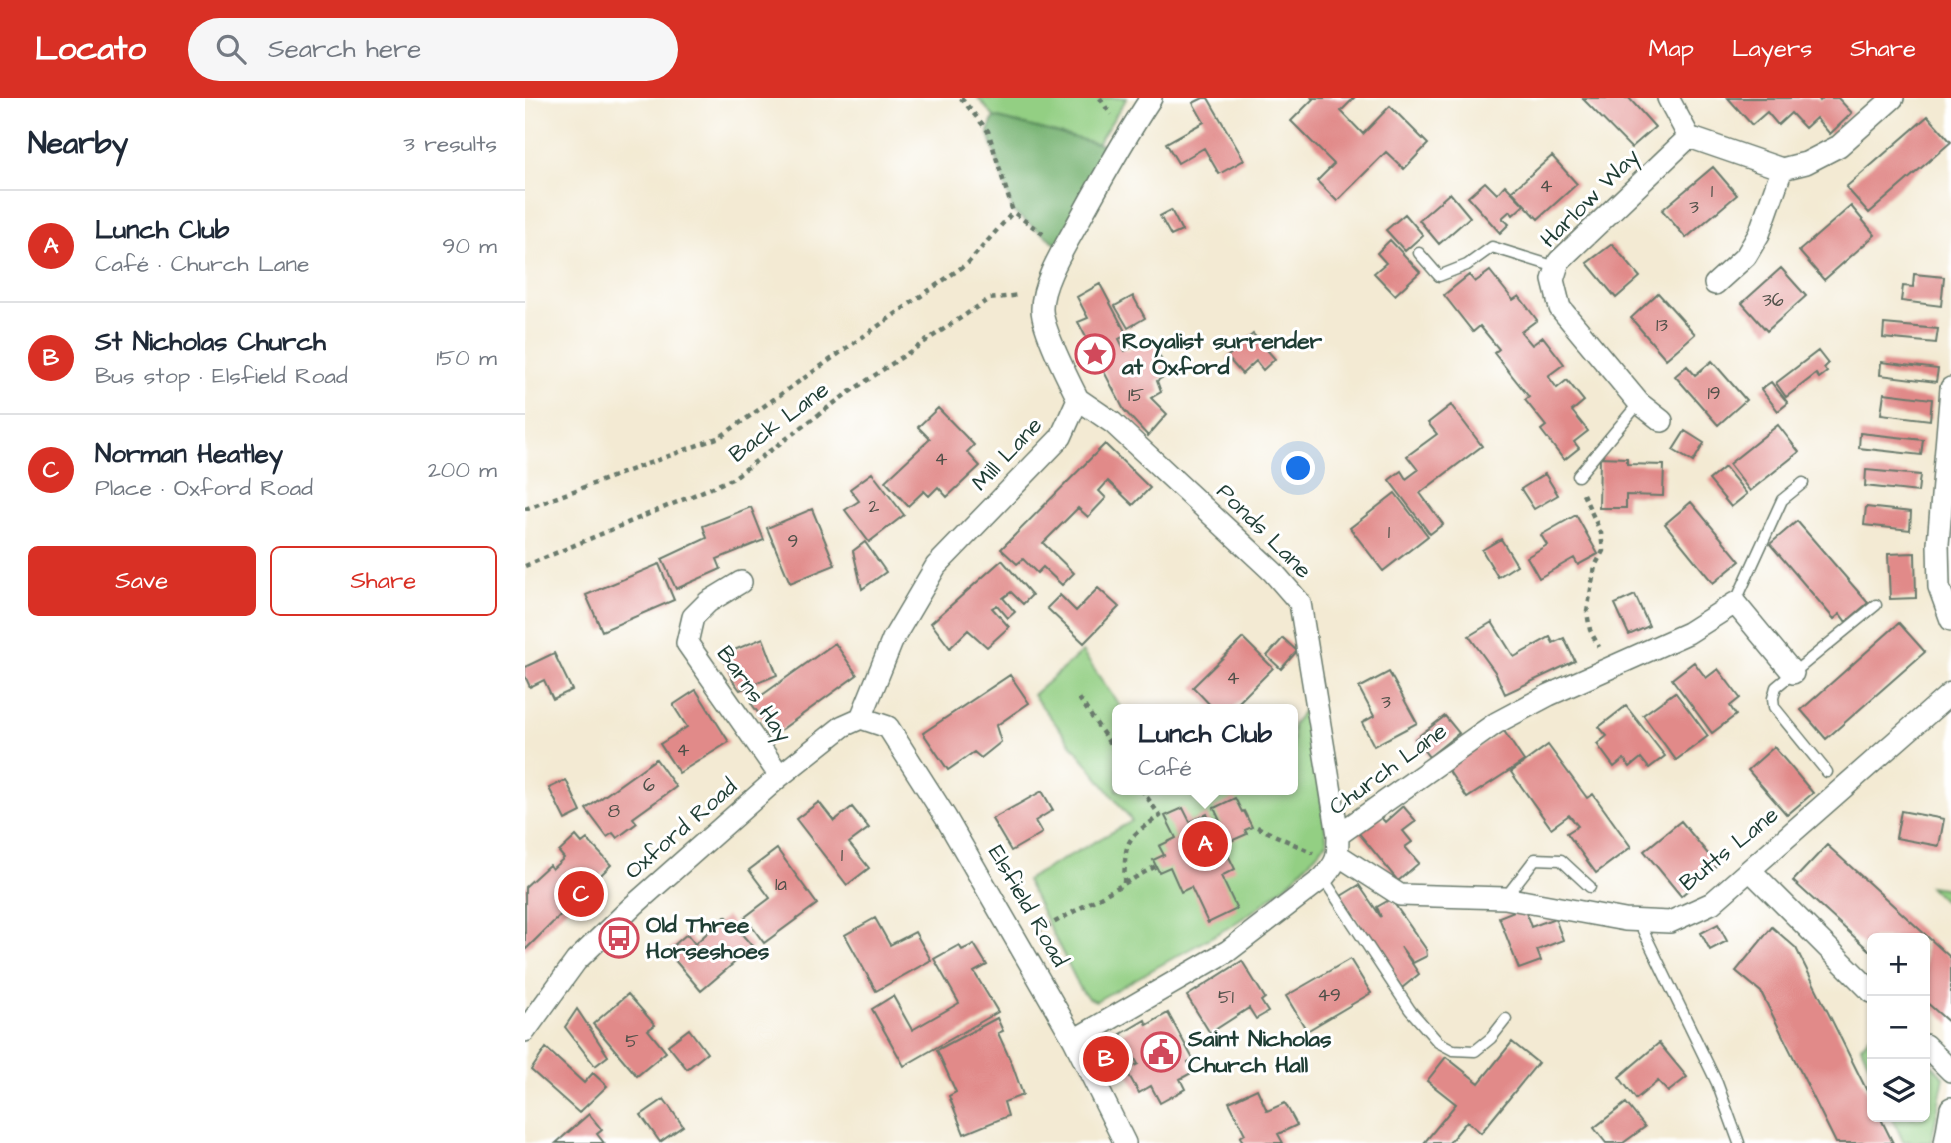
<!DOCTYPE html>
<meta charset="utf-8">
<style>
body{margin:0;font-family:"Architects Daughter",sans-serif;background:#f6f6f7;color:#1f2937}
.controls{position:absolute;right:21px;bottom:21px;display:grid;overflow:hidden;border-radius:10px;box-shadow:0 2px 5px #0004}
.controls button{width:63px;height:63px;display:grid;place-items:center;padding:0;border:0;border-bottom:2px solid #e0e1e3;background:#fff;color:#1f2937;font:35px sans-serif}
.you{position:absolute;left:774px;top:371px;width:24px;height:24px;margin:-18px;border:5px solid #fff;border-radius:50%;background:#1a73e8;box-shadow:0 0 0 10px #1a73e833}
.badge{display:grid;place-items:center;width:46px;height:46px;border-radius:50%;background:#d93025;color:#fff;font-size:23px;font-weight:700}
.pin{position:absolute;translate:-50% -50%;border:4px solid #fff;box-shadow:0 2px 7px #0006}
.popup{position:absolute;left:587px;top:606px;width:186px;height:91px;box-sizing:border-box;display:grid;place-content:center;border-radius:10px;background:#fff;filter:drop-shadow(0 2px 5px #0005);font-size:23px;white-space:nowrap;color:#747a83}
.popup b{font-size:26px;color:#1f2937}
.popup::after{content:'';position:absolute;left:50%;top:100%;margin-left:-14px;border:14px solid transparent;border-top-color:#fff}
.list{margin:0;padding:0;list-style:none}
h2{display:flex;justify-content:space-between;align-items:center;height:91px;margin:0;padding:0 28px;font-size:30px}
h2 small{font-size:23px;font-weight:400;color:#747a83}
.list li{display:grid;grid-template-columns:46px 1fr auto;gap:21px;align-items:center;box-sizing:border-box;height:112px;padding:0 28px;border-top:2px solid #e0e1e3}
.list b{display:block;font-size:26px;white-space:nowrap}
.list p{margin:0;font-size:23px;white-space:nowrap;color:#747a83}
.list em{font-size:23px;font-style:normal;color:#747a83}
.actions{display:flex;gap:14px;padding:21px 28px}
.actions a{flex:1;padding:16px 0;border:2px solid #d93025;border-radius:10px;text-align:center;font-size:24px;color:#d93025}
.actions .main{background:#d93025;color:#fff}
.icon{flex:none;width:38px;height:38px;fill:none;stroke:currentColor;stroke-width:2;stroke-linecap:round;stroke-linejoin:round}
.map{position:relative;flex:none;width:1426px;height:1045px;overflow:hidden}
header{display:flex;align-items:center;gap:42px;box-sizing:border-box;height:98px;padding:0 35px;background:#d93025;color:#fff}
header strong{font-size:33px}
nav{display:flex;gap:38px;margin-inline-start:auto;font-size:24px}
.search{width:490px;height:63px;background:#f6f6f7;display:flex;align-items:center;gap:18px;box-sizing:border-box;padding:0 24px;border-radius:38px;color:#747a83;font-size:26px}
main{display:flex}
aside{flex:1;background:#fff}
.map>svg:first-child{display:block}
</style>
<header>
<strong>Locato</strong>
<div class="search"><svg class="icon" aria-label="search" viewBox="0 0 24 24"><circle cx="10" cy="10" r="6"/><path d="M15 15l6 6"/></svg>Search here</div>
<nav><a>Map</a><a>Layers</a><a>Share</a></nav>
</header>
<main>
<aside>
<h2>Nearby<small>3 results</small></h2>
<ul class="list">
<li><span class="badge">A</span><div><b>Lunch Club</b><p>Café · Church Lane</p></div><em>90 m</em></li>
<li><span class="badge">B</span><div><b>St Nicholas Church</b><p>Bus stop · Elsfield Road</p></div><em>150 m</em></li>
<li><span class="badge">C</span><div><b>Norman Heatley</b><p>Place · Oxford Road</p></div><em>200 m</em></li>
</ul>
<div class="actions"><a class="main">Save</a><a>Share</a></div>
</aside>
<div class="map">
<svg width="1426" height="1045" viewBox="0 0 1426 1045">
<rect width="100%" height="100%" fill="#fff"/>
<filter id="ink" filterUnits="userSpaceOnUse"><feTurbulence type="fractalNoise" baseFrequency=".0143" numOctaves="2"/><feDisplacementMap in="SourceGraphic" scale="14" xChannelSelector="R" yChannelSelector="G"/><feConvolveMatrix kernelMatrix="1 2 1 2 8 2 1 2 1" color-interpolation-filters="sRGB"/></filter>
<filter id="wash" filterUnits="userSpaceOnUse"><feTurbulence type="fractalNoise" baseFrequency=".00686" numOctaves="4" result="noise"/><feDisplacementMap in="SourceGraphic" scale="28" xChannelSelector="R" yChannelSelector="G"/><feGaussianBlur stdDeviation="1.57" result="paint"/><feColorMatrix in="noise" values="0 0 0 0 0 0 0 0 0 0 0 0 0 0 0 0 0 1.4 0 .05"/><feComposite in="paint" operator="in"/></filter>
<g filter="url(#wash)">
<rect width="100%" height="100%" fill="#f3ead3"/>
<!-- green -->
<path fill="#93cf83" stroke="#59865c" stroke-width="2" d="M453,0H602L572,46L469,19Z
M557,554L597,611H592V692H652L656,696L664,692H708L712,694L714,692H768V626L784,606L802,744L768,781L734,809L706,828L571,903L563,900L556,892L501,782L607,723L508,597Z
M1404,788L1426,791V810Z
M1347,935V974L1336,948Z
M1400,960L1419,979L1406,1045L1378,1043L1367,1019H1400Z"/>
<!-- forest -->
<path fill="#76b271" stroke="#4a7852" stroke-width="2" d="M469,19L593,51L539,151L488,114L463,33Z"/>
<g id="blocks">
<!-- building -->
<path fill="#e18a89" d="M678,0H683L719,62L694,76L679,50L653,65L641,45L679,24L668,5Z
M787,0H829L816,13L838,36L865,8L903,46L879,71L861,54L812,103L792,83L809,66L766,23L788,1Z
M1057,0H1104L1130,29L1106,50Z
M1203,0H1293L1295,3L1298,0H1313L1327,15L1305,36L1291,20L1280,30L1266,15L1253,27L1242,14L1227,27Z
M1403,18L1426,44L1344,115L1321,89Z
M1027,58L1052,86L1013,121L987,93Z
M1188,69L1212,97L1161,140L1137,112Z
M960,84L972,96L980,87L999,107L988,117L985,113L977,120L984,126L975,135L943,99Z
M925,95L945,119L914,146L894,122Z
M1326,108L1350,137L1299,182L1274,153Z
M646,112L657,133L646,138L635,118Z
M880,116L898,137L880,153L861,132Z
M865,142L895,174L870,197L849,175L861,165L852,155Z
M1087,146L1115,179L1091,200L1062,165Z
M1256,170L1281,198L1242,233L1217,205Z
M965,173L988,202L994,198L1012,222L996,234L1007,247L1018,239L1039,266L1023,278L1032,290L1042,282L1059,303L1047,313L1063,333L1049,344L1054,350L1039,362L1016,332L1021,328L1000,302L1004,299L969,255L974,251L955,228L948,234L919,197L944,177L950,184Z
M1389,176L1419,179L1416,208L1376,203L1378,188L1388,189Z
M575,186L602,237L594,241L600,253L626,240L643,276L632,283L636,294L626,300L642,316L623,338L599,312L553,224L563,220L552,199Z
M1133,195L1170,236L1141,261L1106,220Z
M608,198L620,220L603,230L590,208Z
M1359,226L1413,231L1411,245L1358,240Z
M728,236L750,261L738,272L731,263L717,276L702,259Z
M1293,253L1303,266L1299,270L1302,274L1294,280L1291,276L1261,299L1251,285Z
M1187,263L1221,302L1193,327L1150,278L1162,268L1170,277Z
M1356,264L1413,271L1411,284L1355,277Z
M1246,284L1263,305L1253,313L1236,291Z
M1359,295L1407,301L1405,322L1356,316Z
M926,307L957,348L895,395L918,426L905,436L864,382L876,373L881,381L893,372L882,358L912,336L903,325Z
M413,310L449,347L442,354L455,368L422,399L413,389L404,398L399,393L383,408L360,383L405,341L393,329Z
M1253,327L1274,354L1225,393L1204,366Z
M1160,333L1179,345L1168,364L1148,352Z
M1335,335L1398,342L1396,357L1334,350Z
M580,346L625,390L608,407L583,383L574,393L581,400L563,419L553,410L518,445L549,475L537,487L518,469L512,475L498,461L492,466L476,451Z
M1075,359L1102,360V366L1139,367L1138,398L1101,397V410H1074Z
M1200,369L1222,396L1206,409L1184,382Z
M1341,372L1395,377L1393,394L1340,388Z
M347,375L379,417L344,444L320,412L334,403L325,391Z
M1020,376L1033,397L1009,411L996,391Z
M870,395L903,438L858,473L825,430Z
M1166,404L1215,463L1188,485L1140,426Z
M226,409L239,442L192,461L196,471L151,491L137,461L182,440L178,428Z
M1341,409L1386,414L1385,432L1339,427Z
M287,411L310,467L265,485L242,430Z
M1051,417L1073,456L1053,467L1049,460L1014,480L1002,459L1022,447L1016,437Z
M1272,423L1343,505L1321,524L1315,516L1309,521L1245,446Z
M976,441L992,467L973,479L957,452Z
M340,444L361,474L337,491L328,453Z
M1390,455L1391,500L1365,501L1363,456Z
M477,462L507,497L498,506L486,494L478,500L490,514L483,520L472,507L467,510L484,529L462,549L443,532L425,550L406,525Z
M134,466L149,502L77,533L61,497Z
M573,490L594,509L559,545L522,510L535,497L551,513Z
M1110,497L1124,528L1104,537L1090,506Z
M967,524L989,559L1025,539L1028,545L1039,540L1050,563L980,596L970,574L944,538Z
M1374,525L1400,554L1301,641L1276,612Z
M238,540L252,577L215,592L208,583L197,557Z
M718,540L748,570L707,611H689L668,589Z
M758,540L772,553L756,571L742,558Z
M310,545L332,577L249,637L226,605Z
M29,555L47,592L28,601L19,582L5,589L0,578V569Z
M1169,564L1181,580L1193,571L1215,600L1205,608L1211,617L1187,635L1147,581Z
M864,574L892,625L849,648L837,625L849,618L834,590Z
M485,577L504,605L471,628L476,644L456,660L449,654L423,672L398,635Z
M171,592L204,644L154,675L135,646L162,629L148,607Z
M1150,594L1183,638L1151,662L1118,617Z
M1101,608L1140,658L1124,670L1116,660L1105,669L1099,661L1089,669L1072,646L1082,638L1074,629Z
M920,618L934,635L904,659L890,641Z
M979,633L999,663L942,700L922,670Z
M1023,647L1062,700L1068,696L1106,749L1071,775L1042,735L1053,728L1044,717L1026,730L986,674Z
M1249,649L1288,695L1262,717L1223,672Z
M131,661L151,689L108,720L112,725L92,740L88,735L82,739L61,711Z
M41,682L56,714L40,722L24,690Z
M517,693L528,712L510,723L517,735L486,753L467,721Z
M710,700L717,714L719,713L727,729L720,732L722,736L706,743L704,740L696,743L710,771L696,778L712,811L683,825L666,789L656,794L645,769L634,774L628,762L639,757L634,748L651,740L640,718L658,710L665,724L682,716L687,729L696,725L689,710Z
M294,704L309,723L327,709L344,730L324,745L344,770L322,787L271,721Z
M878,708L891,723L878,733L887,744L880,749L894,765L873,783L832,733L853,716L860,724Z
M1376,713L1419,721L1414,748L1371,740Z
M1156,723L1192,767L1156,798L1119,753Z
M51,738L57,745L62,741L86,767L0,852V789L24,767L27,771L39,760L34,754Z
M1302,747L1426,860V926L1400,903V840H1347V855L1268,783Z
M252,751L292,806L239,845L220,819L245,800L224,772Z
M834,787L856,819L852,809L866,801L901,851L902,858L888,865L876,849L894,876L877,890L816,798Z
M999,809L1006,829L1030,820L1038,842L1012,852L1016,863L994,871L974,819Z
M201,818L228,849L176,893L142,853L162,836L170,846Z
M350,820L365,847L390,834L406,862L351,893L320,837Z
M1193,826L1202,843L1185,852L1176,835Z
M1247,829L1271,850L1347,1003V1019H1355L1368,1045H1311L1236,894L1211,873Z
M449,846L462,867L449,874L473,914L379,968L347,911L368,898L387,932L434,905L409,861L434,847L437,852Z
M825,861L846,895L782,933L761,898Z
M717,863L740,900L736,903L743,914L731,921L724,910L685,935L662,898Z
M103,896L130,927L123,932L141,954L112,978L68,926Z
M52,911L83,958L70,968L40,929Z
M643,915L668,961L663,964L668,974L655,981L660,991L635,1005L626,988L614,995L601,972L613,966L596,936L620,922L622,927Z
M472,920L478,933L473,935L487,966L498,997L479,1004L483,1018L439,1036L424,998L431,994L412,952Z
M164,931L182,955L162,971L143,947Z
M987,944L1013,965L956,1035L942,1023L924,1045H899L931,1006L902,983L921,959L954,985Z
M1134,945L1162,979L1143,994L1133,983L1111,1001L1094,979Z
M21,950L59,985L68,975L82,988L54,1015L6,972Z
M732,991L742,1013L760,1005L772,1027L753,1036L758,1045H719L715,1039L720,1036L704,1004Z
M139,1001L158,1028L135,1044L116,1017Z
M1101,1005L1120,1029L1098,1045H1081L1069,1030Z
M64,1016L77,1032L72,1036L79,1045H31Z"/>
</g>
</g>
<g filter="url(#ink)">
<use href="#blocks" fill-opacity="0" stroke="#697a6c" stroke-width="2"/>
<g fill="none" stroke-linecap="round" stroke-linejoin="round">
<!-- service casing -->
<g stroke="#697a6c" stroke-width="13">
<path id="service" d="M894,155L914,178L942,167L967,149L1031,169
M1053,378L1114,305
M1210,505L1257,402L1278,385
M1302,674L1249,609L1248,600L1251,589L1351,507
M798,780L885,912L913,944L928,952L950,953L966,940L981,921
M980,800L1010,761L1036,762L1065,789
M1113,822L1192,985L1214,1045"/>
</g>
<!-- minor casing -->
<g stroke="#697a6c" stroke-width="24">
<path id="minor" d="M1143,0L1164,39L1257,71L1281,65L1314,48L1368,0
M1190,186L1221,158L1234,136L1257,71
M1426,290L1413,446L1414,489L1426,522
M1137,323L1114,305L1035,210L1028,182L1034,163L1164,39
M216,484L183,504L168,519L162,545L255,678
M336,620L368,541L411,468L536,339L553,301C543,281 518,232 517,212C516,184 543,144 556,119C578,79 600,39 626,0
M336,620L363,629L421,720L549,942L600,1045
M813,737L971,625L1024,597L1163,535L1210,505L1268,575
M813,757L875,797L980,800L1100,822L1145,824L1187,805L1426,595
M1225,772L1347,894
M0,933L51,863L109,807L255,678L318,628L336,620
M549,942L703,853L798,780C813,763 813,759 813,737L775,505L748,474L588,325L553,301
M1400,947L1426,973
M1420,1045L1426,1010"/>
</g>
<!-- path -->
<path stroke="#697a6c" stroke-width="4.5" stroke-dasharray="5 5" stroke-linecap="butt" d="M436,0L463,33L488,114L518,136
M575,0L586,17
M1058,396L1076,435L1078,453L1070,468L1062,514L1065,532L1074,549
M0,411L195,339L443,165L488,114
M0,468L207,381L320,297L464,201L495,197
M554,600L592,656
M732,729L788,755
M599,785C601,743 598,742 635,718L617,692
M512,834L631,768"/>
<!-- service -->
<use href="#service" stroke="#fff" stroke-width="10"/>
<!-- minor -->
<use href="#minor" stroke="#fff" stroke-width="21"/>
</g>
</g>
<!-- icons -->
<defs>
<g id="sight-ring" transform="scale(2.0125)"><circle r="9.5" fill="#fff" stroke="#d1495b" stroke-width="1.5"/><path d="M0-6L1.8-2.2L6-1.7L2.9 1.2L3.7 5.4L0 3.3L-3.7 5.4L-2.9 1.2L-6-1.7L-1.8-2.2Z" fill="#d1495b"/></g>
<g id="bus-ring" transform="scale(2.0125)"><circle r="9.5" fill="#fff" stroke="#d1495b" stroke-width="1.5"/><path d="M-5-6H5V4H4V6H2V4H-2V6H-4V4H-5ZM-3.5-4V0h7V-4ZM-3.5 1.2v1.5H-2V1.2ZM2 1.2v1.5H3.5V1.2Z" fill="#d1495b"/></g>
<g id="civic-ring" transform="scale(2.0125)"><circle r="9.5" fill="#fff" stroke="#d1495b" stroke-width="1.5"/><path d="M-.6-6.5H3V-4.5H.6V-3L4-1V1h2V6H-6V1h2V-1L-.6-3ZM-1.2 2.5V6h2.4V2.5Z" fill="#d1495b"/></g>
</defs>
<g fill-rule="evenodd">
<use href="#sight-ring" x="570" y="256"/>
<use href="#bus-ring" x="94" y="840"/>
<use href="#civic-ring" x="636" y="954"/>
</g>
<g text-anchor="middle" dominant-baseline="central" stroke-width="6" stroke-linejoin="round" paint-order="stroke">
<!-- number labels -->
<g font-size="19" fill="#505049">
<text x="1021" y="88">4</text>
<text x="1187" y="93">1</text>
<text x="1169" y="109">3</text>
<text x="1248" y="202">36</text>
<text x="1137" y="227">13</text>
<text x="1189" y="295">19</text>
<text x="611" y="297">15</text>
<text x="416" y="361">4</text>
<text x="349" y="408">2</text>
<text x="864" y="434">1</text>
<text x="268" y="443">9</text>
<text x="708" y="580">4</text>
<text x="861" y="604">3</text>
<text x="158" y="652">4</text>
<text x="124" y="687">6</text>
<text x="89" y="713">8</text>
<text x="317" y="757">1</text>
<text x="256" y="786">1a</text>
<text x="804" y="897">49</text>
<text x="701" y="899">51</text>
<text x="107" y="943">5</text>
</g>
<!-- street labels -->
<g font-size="23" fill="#1f3d34" stroke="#fff">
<text transform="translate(1065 100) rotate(-45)">Harlow Way</text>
<text transform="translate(254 324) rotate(-37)">Back Lane</text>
<text transform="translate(482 356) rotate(-47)">Mill Lane</text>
<text transform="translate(739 433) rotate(45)">Ponds Lane</text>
<text transform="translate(229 596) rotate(55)">Barns Hay</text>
<text transform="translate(863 671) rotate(-36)">Church Lane</text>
<text transform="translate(156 731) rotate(-41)">Oxford Road</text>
<text transform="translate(1204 751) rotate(-39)">Butts Lane</text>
<text transform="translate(503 808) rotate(60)">Elsfield Road</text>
</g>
<!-- poi labels -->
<g font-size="23" font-weight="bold" fill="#1f3d34" stroke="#fff" text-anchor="start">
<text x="597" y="243">Royalist surrender<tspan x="597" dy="26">at Oxford</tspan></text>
<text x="121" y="827">Old Three<tspan x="121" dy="26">Horseshoes</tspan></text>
<text x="663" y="941">Saint Nicholas<tspan x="663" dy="26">Church Hall</tspan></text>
</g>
</g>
</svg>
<div class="controls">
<button>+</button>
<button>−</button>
<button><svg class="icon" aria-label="layers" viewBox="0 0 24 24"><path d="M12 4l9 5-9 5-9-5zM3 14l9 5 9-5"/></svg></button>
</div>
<div class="you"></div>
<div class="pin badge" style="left:680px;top:746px">A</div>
<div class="popup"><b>Lunch Club</b>Café</div>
<div class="pin badge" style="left:581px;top:961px">B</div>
<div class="pin badge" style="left:56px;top:796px">C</div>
</div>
</main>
